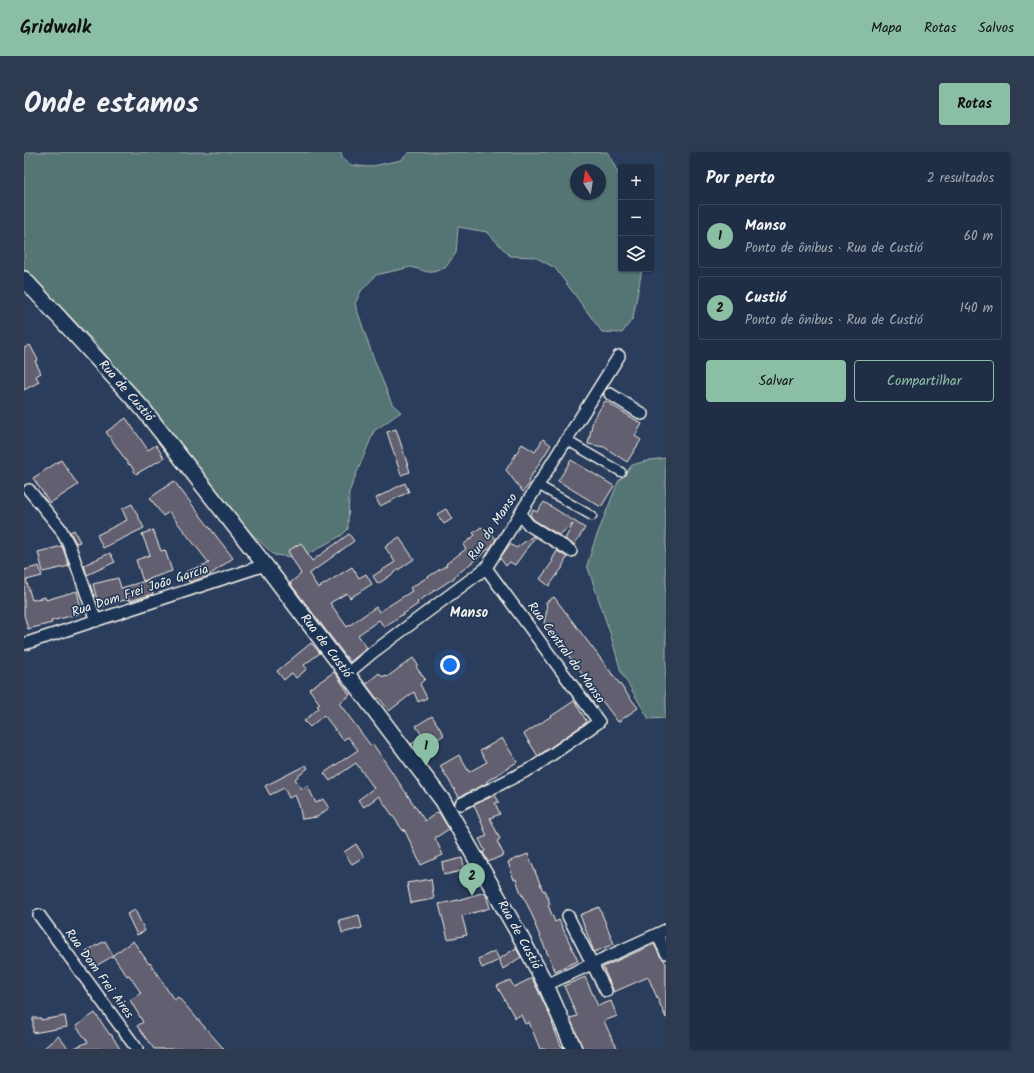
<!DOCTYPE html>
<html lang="pt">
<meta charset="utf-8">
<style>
body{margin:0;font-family:Kalam,sans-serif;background:#2d3a50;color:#f1f3f6}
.controls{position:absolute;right:12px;top:12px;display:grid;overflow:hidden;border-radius:4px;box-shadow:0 1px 3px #0004}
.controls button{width:36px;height:36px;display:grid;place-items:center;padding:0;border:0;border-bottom:1px solid #3d4a5e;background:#202e45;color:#f1f3f6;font:20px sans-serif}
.compass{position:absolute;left:546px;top:12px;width:36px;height:36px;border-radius:50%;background:#202e45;box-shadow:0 1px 3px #0004;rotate:348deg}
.you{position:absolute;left:426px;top:513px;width:14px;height:14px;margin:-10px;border:3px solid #fff;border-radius:50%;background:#1a73e8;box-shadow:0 0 0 6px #1a73e833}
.badge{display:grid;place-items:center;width:26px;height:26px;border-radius:50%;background:#8abfa5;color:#111;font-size:13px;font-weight:700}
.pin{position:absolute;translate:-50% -33px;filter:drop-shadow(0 1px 2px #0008)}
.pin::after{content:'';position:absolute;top:21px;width:14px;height:12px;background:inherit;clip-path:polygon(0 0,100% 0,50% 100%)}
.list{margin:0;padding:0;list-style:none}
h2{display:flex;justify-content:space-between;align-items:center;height:52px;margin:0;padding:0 16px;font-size:17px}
h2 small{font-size:13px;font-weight:400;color:#a2a8b3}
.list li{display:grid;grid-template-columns:26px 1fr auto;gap:12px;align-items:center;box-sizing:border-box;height:64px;margin:0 8px 8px;padding:0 8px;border:1px solid #3d4a5e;border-radius:4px}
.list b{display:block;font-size:15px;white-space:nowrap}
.list p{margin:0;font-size:13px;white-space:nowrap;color:#a2a8b3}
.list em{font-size:13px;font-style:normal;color:#a2a8b3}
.actions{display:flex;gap:8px;padding:12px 16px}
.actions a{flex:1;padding:9px 0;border:1px solid #8abfa5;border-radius:4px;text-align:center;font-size:14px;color:#8abfa5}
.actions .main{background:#8abfa5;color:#111}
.icon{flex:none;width:22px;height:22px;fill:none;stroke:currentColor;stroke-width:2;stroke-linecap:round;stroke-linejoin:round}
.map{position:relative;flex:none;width:642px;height:897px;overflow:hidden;border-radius:4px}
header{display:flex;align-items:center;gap:24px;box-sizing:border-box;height:56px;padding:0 20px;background:#8abfa5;color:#111}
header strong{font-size:19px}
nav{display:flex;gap:22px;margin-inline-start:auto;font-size:14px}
.intro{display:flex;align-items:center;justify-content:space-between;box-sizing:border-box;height:96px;padding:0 24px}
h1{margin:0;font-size:28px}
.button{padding:10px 18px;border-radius:4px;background:#8abfa5;color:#111;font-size:14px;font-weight:700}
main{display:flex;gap:24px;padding:0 24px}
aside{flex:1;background:#202e45;border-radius:4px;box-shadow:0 1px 3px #0004}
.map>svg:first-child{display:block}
</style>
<header>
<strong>Gridwalk</strong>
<nav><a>Mapa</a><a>Rotas</a><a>Salvos</a></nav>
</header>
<div class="intro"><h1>Onde estamos</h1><a class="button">Rotas</a></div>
<main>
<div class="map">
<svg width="642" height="897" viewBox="0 0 642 897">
<rect width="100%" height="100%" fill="#2b3d5c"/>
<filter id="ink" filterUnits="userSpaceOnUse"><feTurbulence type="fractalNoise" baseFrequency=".025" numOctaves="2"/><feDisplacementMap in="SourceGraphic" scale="8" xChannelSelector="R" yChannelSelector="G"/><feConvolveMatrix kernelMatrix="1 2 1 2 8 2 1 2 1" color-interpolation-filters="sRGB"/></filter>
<g filter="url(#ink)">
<!-- green -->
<path fill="#547575" stroke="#a4b3ae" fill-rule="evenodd" d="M0,0H317L318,6L327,13L344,15L377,8L386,0H584L597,28V117H618L609,166L598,181L578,180L531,116L511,105L486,104L463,80L434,75L432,101L421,116L404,120L387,115L352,123L337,139L331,152L348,202L368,252L377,260L350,279L325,340L324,377L318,383L277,406L250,403L223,377L192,340L73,192L0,117ZM552,18H576V42H552Z
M642,306V566L625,567L597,520L587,484L563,413L571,388L594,330L608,313L626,308Z"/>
<!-- building -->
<path fill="#625e70" stroke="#f4f1e8" d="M6,193L14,208L11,209L17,221L12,224L15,230L0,238V196Z
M581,249L618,272L611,284L617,288L603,310L580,295L564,292L569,268Z
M102,266L124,298L132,293L140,306L112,322L106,312L105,313L82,280Z
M372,277L386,320L377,323L363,280Z
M519,287L527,293L504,329L506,331L499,340L482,318L498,292L511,300Z
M37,308L54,333L26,351L9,326Z
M547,308L590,334L577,355L534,329Z
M150,329L209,406L183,425L165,430L161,420L185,411L145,360L139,364L126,346Z
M381,331L385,340L356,354L352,346Z
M520,350L561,376L550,393L541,387L549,372L535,383L510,368L506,363L509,358L513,360Z
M108,352L120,376L79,396L73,383L103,368L98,357Z
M422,357L428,367L420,372L413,362Z
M457,375L468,382L472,387L467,395L430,425V426L393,450L394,452L360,475L355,468L334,483L343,496L326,510L266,431L277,422L264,399L277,391L288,409L325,382L330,389L285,422L294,436L328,415L335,426L342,422L348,432L326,446L323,441L306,451L323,475L352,455L355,460L388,439L386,436L423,413L422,412L442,397L439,393L451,383L449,381Z
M50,378L56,390L52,391L46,380Z
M129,378L137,399L141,398L148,419L119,429L112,408L126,403L118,382Z
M509,384L511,385L491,413L486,410L482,414L476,406L486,392L492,396Z
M375,385L390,407L354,432L349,424L371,410L361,395Z
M38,394L45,414L19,420L14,400Z
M533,399L543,405L538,415H539L525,434L516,427L529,409L528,408Z
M86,401L91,410L63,423L60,413Z
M15,414L18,424L2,428L8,448L21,445L22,448L53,439L58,461L27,469L28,471L4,477L0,463V418Z
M94,426L97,436L125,428L129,442L106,449L105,447L75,455L69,432Z
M530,445L614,556L594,570L520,471L523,458L522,450Z
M287,491L296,501L280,513L283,517L272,526L268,521L260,528L253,519Z
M389,506L394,513L392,515L401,527L396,532L403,546L394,550L390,540L365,559L355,546L353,547L342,532L355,521L359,525L361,523L363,525Z
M310,520L326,543L315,551L347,594L349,592L401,669L414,660L416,662L425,677L411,686L419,703L397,713L380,677V680L355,644L340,655L334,648L350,636L332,611L306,629L300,621L334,598L324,585L319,588L300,563L286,575L280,569L295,556L293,554L296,552L285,537Z
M550,549L563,570L514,604L500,582Z
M408,564L420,583L409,590L412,596L397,605L387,592L399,585L392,574Z
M478,586L493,610L463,629V631L435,645L416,614L435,603L445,620L463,610L456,599Z
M282,613L284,616L271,627L278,637L283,633L292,651L299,647L305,656L293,665L278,667L275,653L271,643L265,646L260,636L246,643L241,634Z
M471,643L475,650L471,651L476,662L466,666L476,687L473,689L480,703L464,710L459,700L461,699L455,687L463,684L450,653Z
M332,692L340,705L328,712L320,700Z
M504,702L519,739L521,738L526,752L524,753L531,770L535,768L554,809L531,819L511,773L512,772L499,743L498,744L492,727L490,728L484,710Z
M438,706L441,718L420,723L418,711Z
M407,727L410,747L387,751L383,731Z
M461,740L466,756L438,764L443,783L424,787L415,752L434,748Z
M575,755L590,792L570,800L556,763Z
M111,758L121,779L113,783L103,762Z
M335,763L338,776L318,781L315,768Z
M81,789L89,803L109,789L125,812L126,811L150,848L154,845L200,897H130L113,874L119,870L106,848L117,841L105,823L103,824L89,804L70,815L62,799Z
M630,792L636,804L640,808L642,812V866L624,825L590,840L579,815Z
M492,796L497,805L479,817L475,808L458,816L454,807L471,799L475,807Z
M561,825L574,854L587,849L593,864L580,869L588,887L594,897H559L546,866L553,864L540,834Z
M508,826L529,870L528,871L537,894H539L540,897H516L505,870L501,872L497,863L491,866L473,834L486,828L490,835Z
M71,861L86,883L87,882L96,897H48L64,890L52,874Z
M41,864L43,875L9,881V866H17V868Z
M34,884L45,897H19Z"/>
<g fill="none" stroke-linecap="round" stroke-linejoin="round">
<!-- pedestrian casing -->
<g stroke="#f4f1e8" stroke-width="11">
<path id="pedestrian" d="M542,288L597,320
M514,333L568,364"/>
</g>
<!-- minor casing -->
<g stroke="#f4f1e8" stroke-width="14">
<path id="minor" d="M586,242L618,262
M5,338L36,376L46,395L72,469
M496,362L505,373L547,399
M0,492L241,413
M323,522L348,501L462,416L595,204
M437,652L510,615L575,570L462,416
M15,763L113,897
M544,764L582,839
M633,782L642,801
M522,833L642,778"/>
</g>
<!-- secondary casing -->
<g stroke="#f4f1e8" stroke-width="18">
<path id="secondary" d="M0,127L119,257L241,413L419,649L496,784L522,833L550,897"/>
</g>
<!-- pedestrian -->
<use href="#pedestrian" stroke="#1d3557" stroke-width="8"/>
<!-- minor -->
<use href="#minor" stroke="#1d3557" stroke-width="11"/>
<!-- secondary -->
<use href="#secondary" stroke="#1d3557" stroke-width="15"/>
</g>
</g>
<g text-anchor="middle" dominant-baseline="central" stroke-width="3" stroke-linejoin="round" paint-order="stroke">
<!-- street labels -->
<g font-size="13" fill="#f4f1e8" stroke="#1d3557">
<text transform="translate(102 239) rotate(49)">Rua de Custió</text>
<text transform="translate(469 375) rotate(-56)">Rua do Manso</text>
<text transform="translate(116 439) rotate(-18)">Rua Dom Frei João Garcia</text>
<text transform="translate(302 494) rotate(53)">Rua de Custió</text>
<text transform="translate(542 501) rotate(54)">Rua Central do Manso</text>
<text transform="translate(495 783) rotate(61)">Rua de Custió</text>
<text transform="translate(75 822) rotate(54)">Rua Dom Frei Aires</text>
</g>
<!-- neighbourhood labels -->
<g font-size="14" font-weight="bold" fill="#f4f1e8" stroke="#1d3557">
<text x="445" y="461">Manso</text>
</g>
</g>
</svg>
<div class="controls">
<button>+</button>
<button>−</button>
<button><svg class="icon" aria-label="layers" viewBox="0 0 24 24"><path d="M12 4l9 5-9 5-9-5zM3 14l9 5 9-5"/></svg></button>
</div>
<svg class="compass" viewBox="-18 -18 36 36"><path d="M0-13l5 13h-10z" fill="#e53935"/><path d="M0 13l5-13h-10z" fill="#a2a8b3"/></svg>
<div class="you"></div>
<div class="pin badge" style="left:402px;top:614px">1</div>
<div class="pin badge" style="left:448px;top:744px">2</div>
</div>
<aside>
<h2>Por perto<small>2 resultados</small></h2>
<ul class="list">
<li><span class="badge">1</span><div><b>Manso</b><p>Ponto de ônibus · Rua de Custió</p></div><em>60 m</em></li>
<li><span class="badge">2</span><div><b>Custió</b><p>Ponto de ônibus · Rua de Custió</p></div><em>140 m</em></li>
</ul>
<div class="actions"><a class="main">Salvar</a><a>Compartilhar</a></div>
</aside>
</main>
